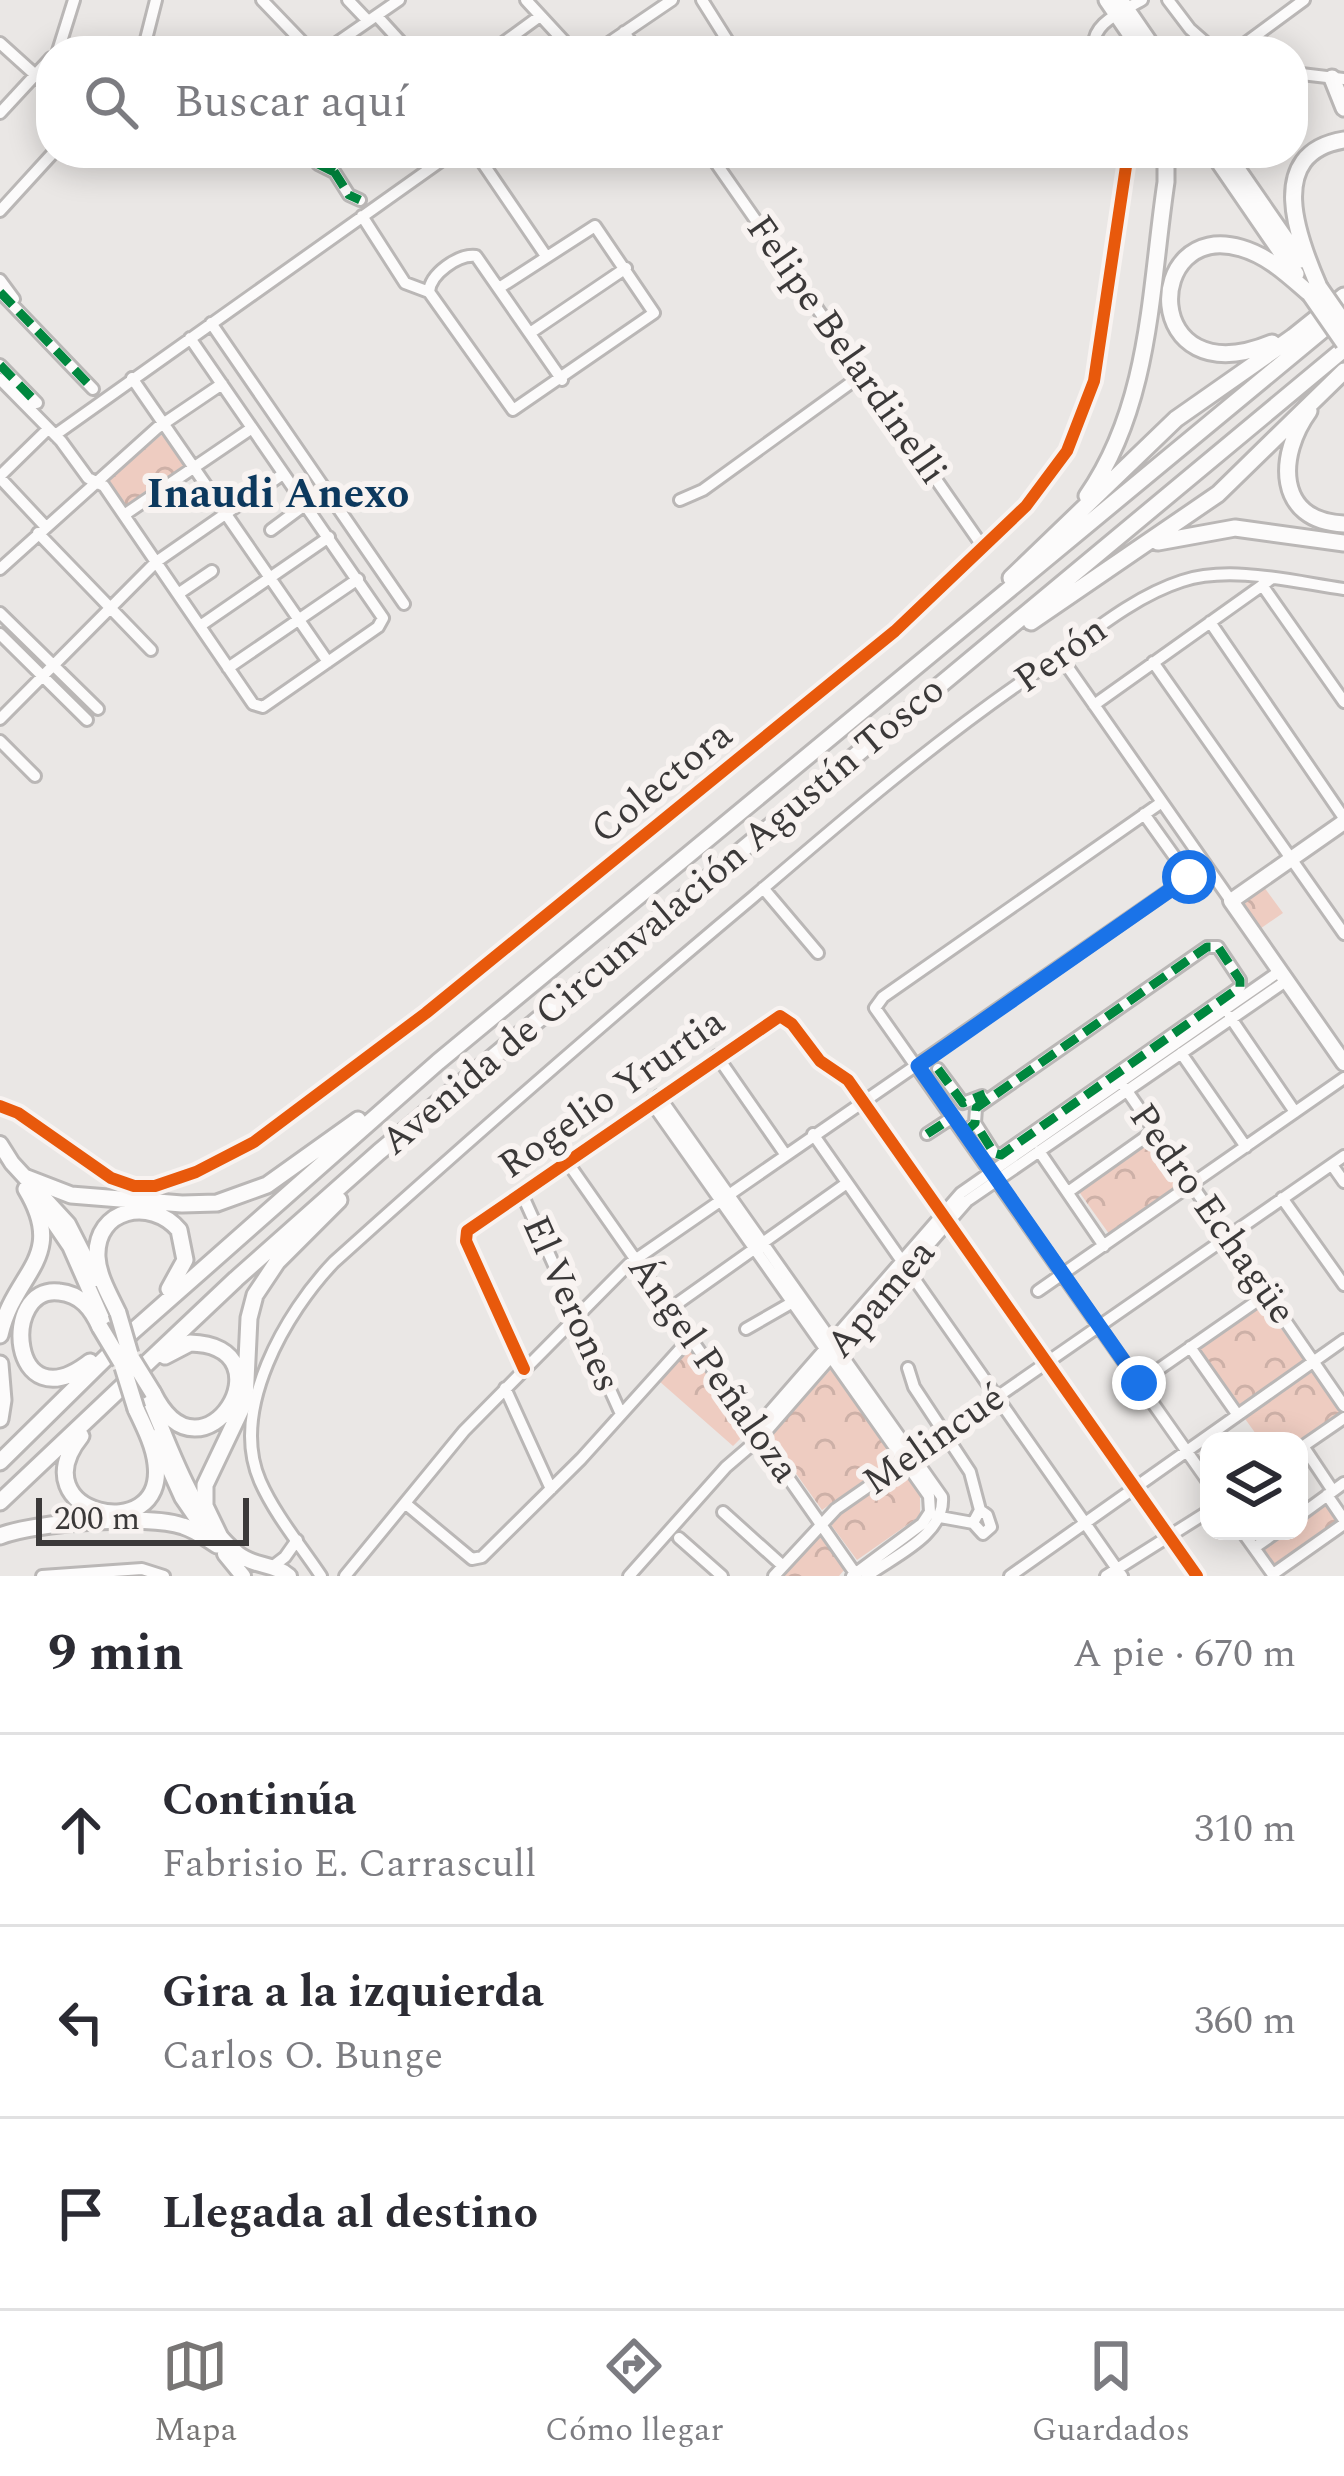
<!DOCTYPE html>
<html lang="es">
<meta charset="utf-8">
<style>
body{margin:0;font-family:Spectral,serif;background:#f7f7f7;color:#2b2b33}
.controls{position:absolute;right:36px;bottom:36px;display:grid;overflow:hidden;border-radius:24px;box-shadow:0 6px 30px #0003}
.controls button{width:108px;height:108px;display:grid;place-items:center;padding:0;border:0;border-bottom:3px solid #e1e1e2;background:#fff;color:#2b2b33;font:60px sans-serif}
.scale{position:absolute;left:36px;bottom:30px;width:213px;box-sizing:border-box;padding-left:12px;border:6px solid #3b3939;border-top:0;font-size:33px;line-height:42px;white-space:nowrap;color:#3b3939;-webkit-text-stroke:9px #f8f3f1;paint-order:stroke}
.stop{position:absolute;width:36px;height:36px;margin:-27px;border:9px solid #1a73e8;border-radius:50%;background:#fff}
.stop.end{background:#1a73e8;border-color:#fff;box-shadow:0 3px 12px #0008}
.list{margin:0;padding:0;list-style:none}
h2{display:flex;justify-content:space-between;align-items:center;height:156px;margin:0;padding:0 48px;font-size:51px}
h2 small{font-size:39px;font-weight:400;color:#7c7c81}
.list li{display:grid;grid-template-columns:78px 1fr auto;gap:36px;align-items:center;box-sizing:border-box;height:192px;padding:0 48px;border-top:3px solid #e1e1e2}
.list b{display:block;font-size:45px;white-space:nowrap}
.list p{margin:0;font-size:39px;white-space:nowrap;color:#7c7c81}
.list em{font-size:39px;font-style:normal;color:#7c7c81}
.icon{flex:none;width:66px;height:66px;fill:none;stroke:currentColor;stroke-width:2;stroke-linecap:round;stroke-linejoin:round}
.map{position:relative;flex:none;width:1344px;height:1576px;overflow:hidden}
.search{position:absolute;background:#fff;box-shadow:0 6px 30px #0003;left:36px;right:36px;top:36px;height:132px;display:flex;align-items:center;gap:30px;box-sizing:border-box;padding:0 42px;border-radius:48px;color:#7c7c81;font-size:45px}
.sheet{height:732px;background:#fff}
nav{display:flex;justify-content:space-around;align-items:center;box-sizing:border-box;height:168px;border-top:3px solid #e1e1e2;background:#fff;font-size:33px;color:#7c7c81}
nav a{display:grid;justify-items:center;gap:6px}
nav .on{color:#787675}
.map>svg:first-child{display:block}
</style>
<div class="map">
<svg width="1344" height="1576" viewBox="0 0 1344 1576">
<defs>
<pattern id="park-crowns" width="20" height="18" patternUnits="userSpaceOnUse" patternTransform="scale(3)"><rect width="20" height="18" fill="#eeccc1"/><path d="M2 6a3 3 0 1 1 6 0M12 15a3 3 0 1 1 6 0" fill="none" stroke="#cdb0a7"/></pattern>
</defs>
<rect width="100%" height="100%" fill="#eae7e5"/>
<!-- park -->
<path fill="url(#park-crowns)" d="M164,433L186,466L127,507L107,479Z
M1264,887L1283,913L1257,931L1242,910L1243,902Z
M1149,1138L1184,1187L1112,1238L1077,1189Z
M1262,1301L1306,1364L1241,1410L1196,1347Z
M689,1348L748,1431L733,1446L659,1381Z
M1313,1367L1344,1414L1299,1445V1441H1261L1243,1416Z
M832,1368L896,1458L822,1510L770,1437Z
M904,1470L920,1493V1516L857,1560L829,1522Z
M1326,1500L1341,1521L1276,1568L1261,1546L1282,1531H1299V1519Z
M819,1531L845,1569L839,1576H779Z"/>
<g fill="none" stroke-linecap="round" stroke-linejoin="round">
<!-- minor casing -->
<g stroke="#bab7b6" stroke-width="16">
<path id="minor" d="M262,0L311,51
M348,0L368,21
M526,0L573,51
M702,0L734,51
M1168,0L1190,29L1215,51
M377,16L409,51
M624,32L637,51
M0,43L51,89
M58,51L74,0
M143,51L156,0
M325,51L399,0
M492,51L540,16
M597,51L672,0
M1095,51C1088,24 1122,12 1142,0
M1235,51L1304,0
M1293,73L1344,79
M0,113L51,58
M476,153L546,256
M709,153L983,547
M334,172L318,164L316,156L323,154L349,195L360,200
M0,211L53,153
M362,216L405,283L429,292L513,410L654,313L595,226L499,288
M0,280L14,299
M0,292L93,389
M429,292C430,274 458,254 476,256L562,380
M211,323L404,604
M530,333L626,268
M0,365L37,403
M132,378L328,662
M0,379L61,441L88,478L104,486L253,704L263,707L378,627L383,618L190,338
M55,435L452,153
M0,476L48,429
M0,478L45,526
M680,500L703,490L863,374
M124,515L252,428
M271,530L306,504
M38,533L151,650
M0,569L157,428L222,384
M1262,585L1344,702
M178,594L212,571
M0,613L98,709
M1210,622L1344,818
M200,626L329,537
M0,634L87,720
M1060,656L1231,901
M1153,662L1344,934
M228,668L358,579
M1094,705L1271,579
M0,719L156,562L283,474
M0,741L35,776
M1162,802L883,997L875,1008L1209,1483
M1144,814L1189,877
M763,888L818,953
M1230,1017L1295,1112
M1181,1053L1246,1147
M717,1056L785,1154
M938,1069L963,1103L982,1096
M1123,1085L1344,1406
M659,1096L942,1497C945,1535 894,1556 867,1576
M651,1102L929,1496L930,1512L922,1524L852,1576
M0,1106L18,1113L111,1178L134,1186H155L196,1172L254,1142L426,1013L895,631L1026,506L1067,451L1094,381L1128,153
M964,1133L975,1123L976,1108L1207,947H1218L1240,980V987L1001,1155L994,1153L975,1123
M813,1134L1122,1576
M927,1134L953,1117
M1039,1151L1104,1246
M568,1163L857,1576
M1332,1165L1344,1182
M1068,1192L1154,1131
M522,1194L621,1414
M1282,1198L1344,1285
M1038,1291L1344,1078
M671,1308L847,1183
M746,1329L793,1302
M1190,1347L1237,1414
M908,1368L914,1387L970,1472L980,1510L987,1515L991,1527L983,1534L973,1523L980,1510
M524,1369L466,1241L467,1231L780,1016L792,1024L820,1061L848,1080L1197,1576
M1139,1383L1267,1294
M505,1388L551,1489
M756,1428L961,1193L1280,971
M1303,1446L1333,1491
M1299,1449L1344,1418
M1327,1495L1344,1520
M406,1504L472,1559L482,1557L581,1459L691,1337
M723,1512L783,1566
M1299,1516L1344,1483
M940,1517L973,1523
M1242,1531L1274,1576
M679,1538L722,1576
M1254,1548L1278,1531
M272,1567L285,1557L297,1540
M1273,1574L1344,1524
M42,1576L142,1569L164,1576
M321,1576C301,1546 275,1515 260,1481C229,1410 286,1312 334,1262C472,1138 610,1017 752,898C844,819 936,740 1036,672C1082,641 1129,598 1182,581C1231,565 1294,582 1344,589
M345,1576L464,1431L629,1264L1206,865
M629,1576L726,1467L762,1436L967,1201L1286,981
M774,1576L836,1509L1344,1156
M1010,1576L1344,1340
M1106,1576L1209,1511"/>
</g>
<!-- major casing -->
<g stroke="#bab7b6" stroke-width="20">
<path id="major" d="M1344,822L1231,901L1344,1063
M0,1144L12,1163L68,1224L96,1279
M42,1205L70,1246L104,1323
M149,1398C172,1451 191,1515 238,1554C254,1567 274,1563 289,1576
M155,1437L182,1497L210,1538
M225,1554L243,1576"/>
</g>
<!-- highway casing -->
<g stroke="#bab7b6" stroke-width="21">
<path id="highway" d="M1107,0L1142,51
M1120,0L1155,51
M1332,78L1344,108
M1213,153L1296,274
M1226,153L1300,260
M1319,287C1298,239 1264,153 1344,140
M1272,343C1139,398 1143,219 1241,248C1269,256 1289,276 1310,294
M1309,411C1277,455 1275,521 1344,524
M1087,496C1151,404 1150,289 1166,182V153
M1158,542L1235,528L1344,543
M1011,578L1176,419L1293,337L1344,296
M1031,622L1218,494L1344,371
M27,1178L71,1195L182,1204L217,1203L267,1185L358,1120
M118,1313C110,1296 98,1276 97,1257C95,1208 151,1197 179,1230L185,1260L169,1289
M0,1335C14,1271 68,1259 26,1189
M90,1362C9,1425 0,1284 59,1292C81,1294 92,1309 100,1327
M0,1364L3,1400L0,1419
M153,1393C203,1494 294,1345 190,1343L165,1356
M81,1436C18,1514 166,1548 156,1464C154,1445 144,1426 136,1409
M0,1462L132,1332L438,1062L1337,318
M0,1502L236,1279L379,1152L1344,349
M219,1535L205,1506V1485L245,1401L249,1318L255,1295L277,1262L339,1200
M0,1536C35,1522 147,1514 183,1526C196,1530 206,1538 217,1545"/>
</g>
<!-- minor -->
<use href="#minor" stroke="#fcfbfb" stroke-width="10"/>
<!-- major -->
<use href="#major" stroke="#fcfbfb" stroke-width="14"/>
<!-- highway -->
<use href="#highway" stroke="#fcfbfb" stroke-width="15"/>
<!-- highway-bridge casing -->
<g stroke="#bab7b6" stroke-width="21" stroke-linecap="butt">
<path id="highway-bridge" d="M1319,287L1344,323
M1310,294L1344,343
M118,1313L130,1354
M100,1327L121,1362
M132,1359L153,1393
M123,1367L136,1409"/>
</g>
<!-- highway-bridge -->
<use href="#highway-bridge" stroke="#fcfbfb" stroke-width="15"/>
<!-- quiet -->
<path stroke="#00873e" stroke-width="9" stroke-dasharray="18 9" stroke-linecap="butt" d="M334,172L318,164L316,156L323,154L349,195L360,200
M0,292L93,389
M0,365L37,403
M938,1069L963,1103L985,1094
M964,1133L975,1123L976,1108L1207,947H1218L1240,980V987L1001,1155L994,1153L975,1123
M927,1134L953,1117"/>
<!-- cycleway casing -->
<g stroke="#f8f3f1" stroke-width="20">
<path id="cycleway" d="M0,1106L18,1113L111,1178L134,1186H155L196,1172L254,1142L426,1013L895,631L1026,506L1067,451L1094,381L1128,153
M524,1369L466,1241L467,1231L780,1016L792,1024L820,1061L848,1080L1197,1576"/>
</g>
<!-- cycleway -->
<use href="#cycleway" stroke="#e8590c" stroke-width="12"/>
</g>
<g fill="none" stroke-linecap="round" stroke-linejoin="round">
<!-- route -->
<path stroke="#1a73e8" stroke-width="15" d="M1139,1383L918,1066L1189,877"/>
</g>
<g text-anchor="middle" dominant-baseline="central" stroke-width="12" stroke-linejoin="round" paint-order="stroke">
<!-- street labels -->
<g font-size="39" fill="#3b3939" stroke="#f8f3f1">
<text transform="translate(846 350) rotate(55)">Felipe Belardinelli</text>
<text transform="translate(1061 655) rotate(-35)">Perón</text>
<text transform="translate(662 783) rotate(-39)">Colectora</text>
<text transform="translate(663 916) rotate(-40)">Avenida de Circunvalación Agustín Tosco</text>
<text transform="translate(612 1094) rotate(-35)">Rogelio Yrurtia</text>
<text transform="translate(1212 1214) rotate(55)">Pedro Echagüe</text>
<text transform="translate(881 1299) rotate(-49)">Apamea</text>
<text transform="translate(571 1304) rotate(66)">El Verones</text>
<text transform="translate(713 1369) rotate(55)">Ángel Peñaloza</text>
<text transform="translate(934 1440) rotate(-35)">Melincué</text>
</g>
<!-- neighbourhood labels -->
<g font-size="42" font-weight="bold" fill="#0c395e" stroke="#f8f3f1">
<text x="278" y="494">Inaudi Anexo</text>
</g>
</g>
</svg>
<div class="controls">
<button><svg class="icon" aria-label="layers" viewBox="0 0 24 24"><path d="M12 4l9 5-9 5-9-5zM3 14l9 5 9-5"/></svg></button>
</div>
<div class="scale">200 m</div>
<div class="stop" style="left:1189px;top:877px"></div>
<div class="stop end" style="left:1139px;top:1383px"></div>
<div class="search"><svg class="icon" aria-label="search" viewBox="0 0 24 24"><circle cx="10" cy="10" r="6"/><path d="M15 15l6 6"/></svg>Buscar aquí</div>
</div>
<section class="sheet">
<h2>9 min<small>A pie · 670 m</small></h2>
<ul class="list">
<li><svg class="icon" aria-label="ahead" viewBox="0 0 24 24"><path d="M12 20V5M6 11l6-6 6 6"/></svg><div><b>Continúa</b><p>Fabrisio E. Carrascull</p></div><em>310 m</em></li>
<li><svg class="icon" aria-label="left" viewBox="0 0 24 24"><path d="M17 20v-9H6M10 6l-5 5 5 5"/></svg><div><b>Gira a la izquierda</b><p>Carlos O. Bunge</p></div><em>360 m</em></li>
<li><svg class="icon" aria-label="arrive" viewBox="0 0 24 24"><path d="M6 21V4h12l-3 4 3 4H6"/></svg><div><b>Llegada al destino</b></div></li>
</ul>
</section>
<nav>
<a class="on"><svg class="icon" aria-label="map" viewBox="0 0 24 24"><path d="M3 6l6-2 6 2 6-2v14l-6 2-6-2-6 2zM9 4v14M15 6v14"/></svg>Mapa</a>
<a><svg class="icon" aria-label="directions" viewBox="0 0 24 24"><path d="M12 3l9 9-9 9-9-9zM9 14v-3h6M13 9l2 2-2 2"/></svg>Cómo llegar</a>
<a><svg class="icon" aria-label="saved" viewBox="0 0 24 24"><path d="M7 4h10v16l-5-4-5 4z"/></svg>Guardados</a>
</nav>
